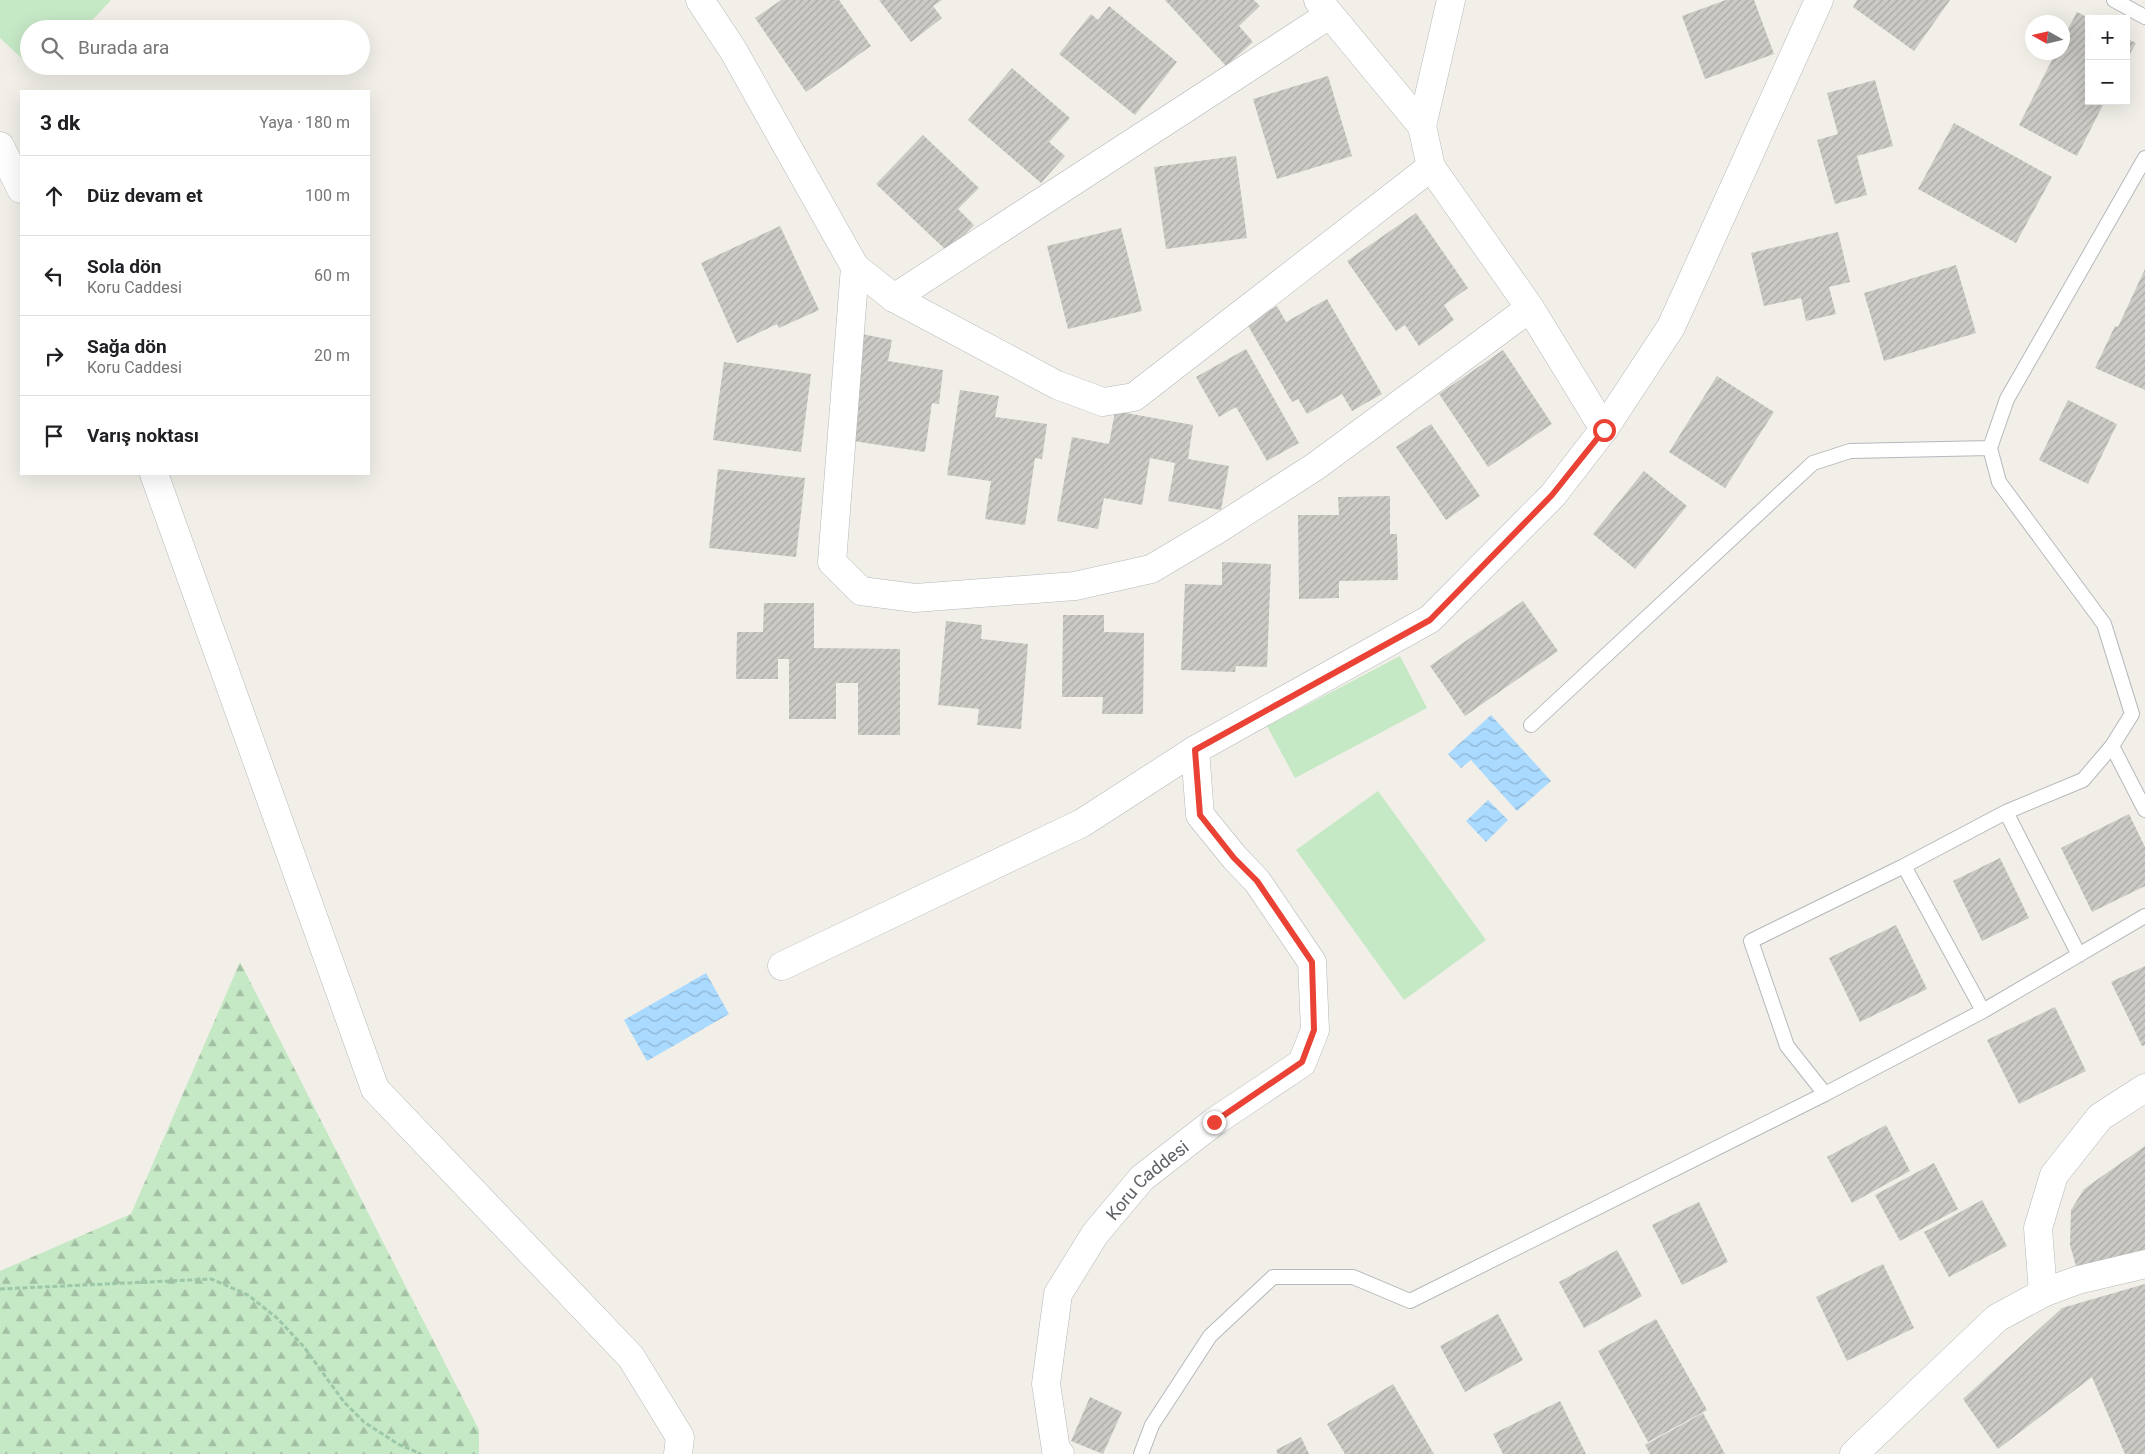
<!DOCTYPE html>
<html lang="tr">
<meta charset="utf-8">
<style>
body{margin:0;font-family:Roboto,sans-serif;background:#f6f6f6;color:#202124}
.controls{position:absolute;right:15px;top:15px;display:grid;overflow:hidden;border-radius:0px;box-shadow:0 5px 20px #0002}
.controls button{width:45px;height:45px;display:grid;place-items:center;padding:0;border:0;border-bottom:1px solid #e0e0e0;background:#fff;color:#202124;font:25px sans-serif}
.compass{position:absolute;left:2025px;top:15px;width:45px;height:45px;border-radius:50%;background:#fff;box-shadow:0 5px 20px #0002;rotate:278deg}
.stop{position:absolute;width:15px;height:15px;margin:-11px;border:4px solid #ea4335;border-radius:50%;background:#fff}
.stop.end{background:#ea4335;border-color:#fff;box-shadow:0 1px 5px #0008}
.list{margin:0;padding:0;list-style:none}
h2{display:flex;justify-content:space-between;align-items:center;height:65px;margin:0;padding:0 20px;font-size:21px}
h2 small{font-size:16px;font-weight:400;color:#757577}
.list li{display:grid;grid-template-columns:32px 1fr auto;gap:15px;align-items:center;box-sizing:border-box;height:80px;padding:0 20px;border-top:1px solid #e0e0e0}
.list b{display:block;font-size:19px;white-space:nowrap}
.list p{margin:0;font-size:16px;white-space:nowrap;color:#757577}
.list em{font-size:16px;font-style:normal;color:#757577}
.icon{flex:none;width:28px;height:28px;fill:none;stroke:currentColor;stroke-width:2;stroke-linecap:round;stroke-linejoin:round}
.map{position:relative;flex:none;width:2145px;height:1454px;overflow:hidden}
.search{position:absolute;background:#fff;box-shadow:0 5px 20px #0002;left:20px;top:20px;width:350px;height:55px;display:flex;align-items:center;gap:12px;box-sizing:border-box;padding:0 18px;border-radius:28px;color:#757577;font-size:19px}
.panel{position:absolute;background:#fff;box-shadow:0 5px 20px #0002;left:20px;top:90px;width:350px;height:385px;border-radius:0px}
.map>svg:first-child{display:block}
</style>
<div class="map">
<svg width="2145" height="1454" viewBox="0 0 2145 1454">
<defs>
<pattern id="forest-firs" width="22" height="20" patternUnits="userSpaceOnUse" patternTransform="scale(1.25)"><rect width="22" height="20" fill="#c5e8c5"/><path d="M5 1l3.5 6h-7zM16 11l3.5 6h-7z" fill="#a3c0a4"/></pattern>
<pattern id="water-waves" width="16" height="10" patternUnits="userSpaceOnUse" patternTransform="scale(1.25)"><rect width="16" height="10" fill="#aadaff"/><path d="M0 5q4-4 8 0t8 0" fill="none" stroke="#8eb4d2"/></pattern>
<pattern id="building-hatch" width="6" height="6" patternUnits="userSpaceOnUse" patternTransform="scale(1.25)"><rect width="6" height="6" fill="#cccac5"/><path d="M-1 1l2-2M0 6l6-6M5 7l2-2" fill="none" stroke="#a9a8a4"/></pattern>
</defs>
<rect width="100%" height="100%" fill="#f1efe8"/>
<!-- grass -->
<path fill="#c5e8c5" d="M0,0H111L84,29H29V65L0,38Z
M1400,656L1427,708L1295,778L1267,726Z
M1378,791L1486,940L1404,1000L1296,850Z"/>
<!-- forest -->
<path fill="url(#forest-firs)" d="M240,962L479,1430V1454H0V1271L131,1214Z"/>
<!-- water -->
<path fill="url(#water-waves)" d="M1491,715L1551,781L1517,811L1471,760L1461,768L1448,754Z
M1488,800L1508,820L1486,842L1466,821Z
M706,973L729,1014L647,1061L624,1020Z"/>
<!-- building -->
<path fill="url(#building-hatch)" d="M781,0H839L871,46L806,92L755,18Z
M879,0H942L933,6L942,18L911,42Z
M1165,0H1254L1260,6L1239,26L1253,42L1226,66Z
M1726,0H1754L1774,54L1705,79L1682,16Z
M1857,0H1950L1914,51L1853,7Z
M1109,6L1177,62L1135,115L1059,54L1091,14L1098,20Z
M2077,12L2089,18V101H2105L2077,156L2019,125L2056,52H2062V40Z
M2126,38L2136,43L2126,61Z
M1012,68L1070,118L1049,142L1065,156L1041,183L968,120Z
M1328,76L1352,156L1277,179L1253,99Z
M1875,80L1893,146L1857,156L1867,195L1835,204L1817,140L1838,134L1827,93Z
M1954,123L2052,177L2016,243L1918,189Z
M923,135L979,188L958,209L974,225L948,252L876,184Z
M1236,156L1247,238L1166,249L1154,167Z
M1416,213L1468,288L1444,305L1454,320L1419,346L1405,325L1396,331L1347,261Z
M780,226L819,310L779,328L777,324L737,343L701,263Z
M1121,228L1142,311L1068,329L1047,246Z
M1838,232L1850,282L1829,287L1836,314L1806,321L1801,298L1764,306L1751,253Z
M1956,265L1976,333L1884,361L1864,293Z
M2145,269V390L2095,368L2115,326L2118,327Z
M1327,299L1382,394L1352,411L1342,394L1307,414L1298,399L1292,402L1247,324L1277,306L1286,322Z
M862,334L892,340L888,361L943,370L939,404L932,403L925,452L853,441Z
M1246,349L1299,443L1267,461L1236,407L1219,417L1196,377Z
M1503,350L1552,424L1488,467L1439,394Z
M724,362L811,374L801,452L713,440Z
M1717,376L1774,412L1725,488L1669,452Z
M960,390L999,396L995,417L1047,424L1042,459L1035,458L1025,525L985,519L991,481L947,475Z
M2068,400L2117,424L2088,484L2039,460Z
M1115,411L1193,425L1188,459L1229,466L1221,510L1168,501L1175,463L1150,458L1142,505L1104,498L1098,529L1057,521L1072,437L1109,444Z
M1431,424L1480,496L1446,520L1396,447Z
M718,469L805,478L796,557L709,548Z
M1644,471L1687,506L1635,569L1593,534Z
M1390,496V534H1397L1398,580L1339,581V598L1299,599L1298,515H1339L1338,497Z
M1222,562L1271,564L1267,667L1236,666L1235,672L1181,670L1185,584L1222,585Z
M1523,601L1558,651L1465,716L1430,666Z
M764,603H814V648L900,649V735H858V683H836V719H789V659H778V679H736L737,632H763Z
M1063,615H1104V632L1144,633L1143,714H1102L1103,697H1062Z
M946,621L982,625L981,639L1028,644L1021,729L977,725L979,709L938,705Z
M2129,814L2145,847V886L2092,912L2061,848Z
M2000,858L2029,918L1982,941L1953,881Z
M1896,925L1927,989L1860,1022L1829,958Z
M2145,966V1045L2142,1046L2111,982Z
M2055,1007L2086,1071L2019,1104L1987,1040Z
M1886,1125L1910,1171L1852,1203L1827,1157Z
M2145,1146V1256L2077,1270L2070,1245L2071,1210L2084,1189Z
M1934,1163L1958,1209L1900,1241L1875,1195Z
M1982,1200L2007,1246L1949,1277L1924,1232Z
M1699,1202L1728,1262L1682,1285L1652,1225Z
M1617,1250L1642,1296L1584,1328L1559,1282Z
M1883,1264L1914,1328L1847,1361L1816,1297Z
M2145,1284V1454H2125L2092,1377L1998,1449L1963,1399L2062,1308Z
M1498,1314L1523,1360L1465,1392L1440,1346Z
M1656,1319L1707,1410L1648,1442L1598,1351Z
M1393,1384L1434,1454H1345L1327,1424Z
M1090,1397L1122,1412L1103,1454L1071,1441Z
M1560,1401L1586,1454H1503L1493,1434Z
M1703,1413L1725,1454H1650L1645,1445Z
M1301,1437L1309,1454H1278L1276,1450Z"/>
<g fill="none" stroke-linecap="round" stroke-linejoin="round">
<!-- lane casing -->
<g stroke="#b5b8bc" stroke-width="16">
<path id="lane" d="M2114,0L2145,17
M1531,725L1813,463L1850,451L1990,448
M2112,746L2145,810
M2006,812L2079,955
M1904,866L1983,1011
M1825,1094L1983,1011L2145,916
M1141,1454L1152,1425L1210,1336L1273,1277H1353L1410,1301L1825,1094L1787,1046L1751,941L1904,866L2006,812L2083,780L2112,746L2132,714L2104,624L1999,482L1990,448L2007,399L2145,158"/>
</g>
<!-- street casing -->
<g stroke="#b5b8bc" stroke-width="29">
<g id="street">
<path d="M700,0L733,50L855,267L894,298L1057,385L1103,402L1134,397L1431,167"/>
<path d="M1318,0L1422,126L1431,167L1530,308L1604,429"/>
<path d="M1422,126L1451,0"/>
<path d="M0,146L21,189"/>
<path d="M855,267L832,562L861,591L915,598L1075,586L1151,569L1215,531L1316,466L1530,308"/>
<path d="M894,298L1329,15"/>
<path d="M154,474L375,1089L631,1357L680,1437L678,1454"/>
<path d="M782,966L1082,823L1195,750L1430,619L1553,495L1604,429L1671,327L1819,0"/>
<path d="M2043,1293L2038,1228L2054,1175L2100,1117L2145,1088"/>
<path id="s1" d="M1060,1454L1056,1450L1046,1384L1058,1294L1095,1234L1142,1178L1214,1122L1302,1063L1315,1030L1312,962L1257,881L1235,858L1200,815L1195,750"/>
<path d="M1854,1454L1997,1318L2043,1293L2078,1280L2145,1264"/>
</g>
</g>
<!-- path -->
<path stroke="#9cc7a9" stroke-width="3" stroke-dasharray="5 2.5" stroke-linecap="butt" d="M0,1289L211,1279L248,1295L277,1318L304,1347L344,1402L364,1422L398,1444L421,1454"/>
<!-- lane -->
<use href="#lane" stroke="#fff" stroke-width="14"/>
<!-- street -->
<use href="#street" stroke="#fff" stroke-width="28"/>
</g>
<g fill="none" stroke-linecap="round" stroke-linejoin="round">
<!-- route -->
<path stroke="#ea4335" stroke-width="6" d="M1214,1122L1302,1062L1314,1030L1312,962L1257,881L1234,858L1200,815L1195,750L1430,620L1552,495L1604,430"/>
</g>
<g text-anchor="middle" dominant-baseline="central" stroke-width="4.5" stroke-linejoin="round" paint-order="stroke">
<!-- street labels -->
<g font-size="18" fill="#5f6368" stroke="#fff">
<text stroke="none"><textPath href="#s1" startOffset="309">Koru Caddesi</textPath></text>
</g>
</g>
</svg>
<div class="controls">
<button>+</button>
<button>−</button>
</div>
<svg class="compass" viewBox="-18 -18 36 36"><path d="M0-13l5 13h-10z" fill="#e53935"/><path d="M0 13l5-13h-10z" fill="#757577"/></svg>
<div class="stop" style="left:1604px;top:430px"></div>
<div class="stop end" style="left:1214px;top:1122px"></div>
<div class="search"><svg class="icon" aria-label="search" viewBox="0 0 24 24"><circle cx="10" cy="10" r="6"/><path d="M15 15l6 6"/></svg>Burada ara</div>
<section class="panel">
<h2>3 dk<small>Yaya · 180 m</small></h2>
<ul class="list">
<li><svg class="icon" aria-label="ahead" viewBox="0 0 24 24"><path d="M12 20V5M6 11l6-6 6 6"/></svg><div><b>Düz devam et</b></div><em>100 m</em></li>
<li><svg class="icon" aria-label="left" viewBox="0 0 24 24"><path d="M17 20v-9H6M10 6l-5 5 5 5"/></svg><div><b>Sola dön</b><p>Koru Caddesi</p></div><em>60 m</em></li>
<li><svg class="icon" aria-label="right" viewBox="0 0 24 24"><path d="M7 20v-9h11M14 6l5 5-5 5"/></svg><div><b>Sağa dön</b><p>Koru Caddesi</p></div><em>20 m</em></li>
<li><svg class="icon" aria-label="arrive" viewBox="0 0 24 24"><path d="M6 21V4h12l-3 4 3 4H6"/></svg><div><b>Varış noktası</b></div></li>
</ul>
</section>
</div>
